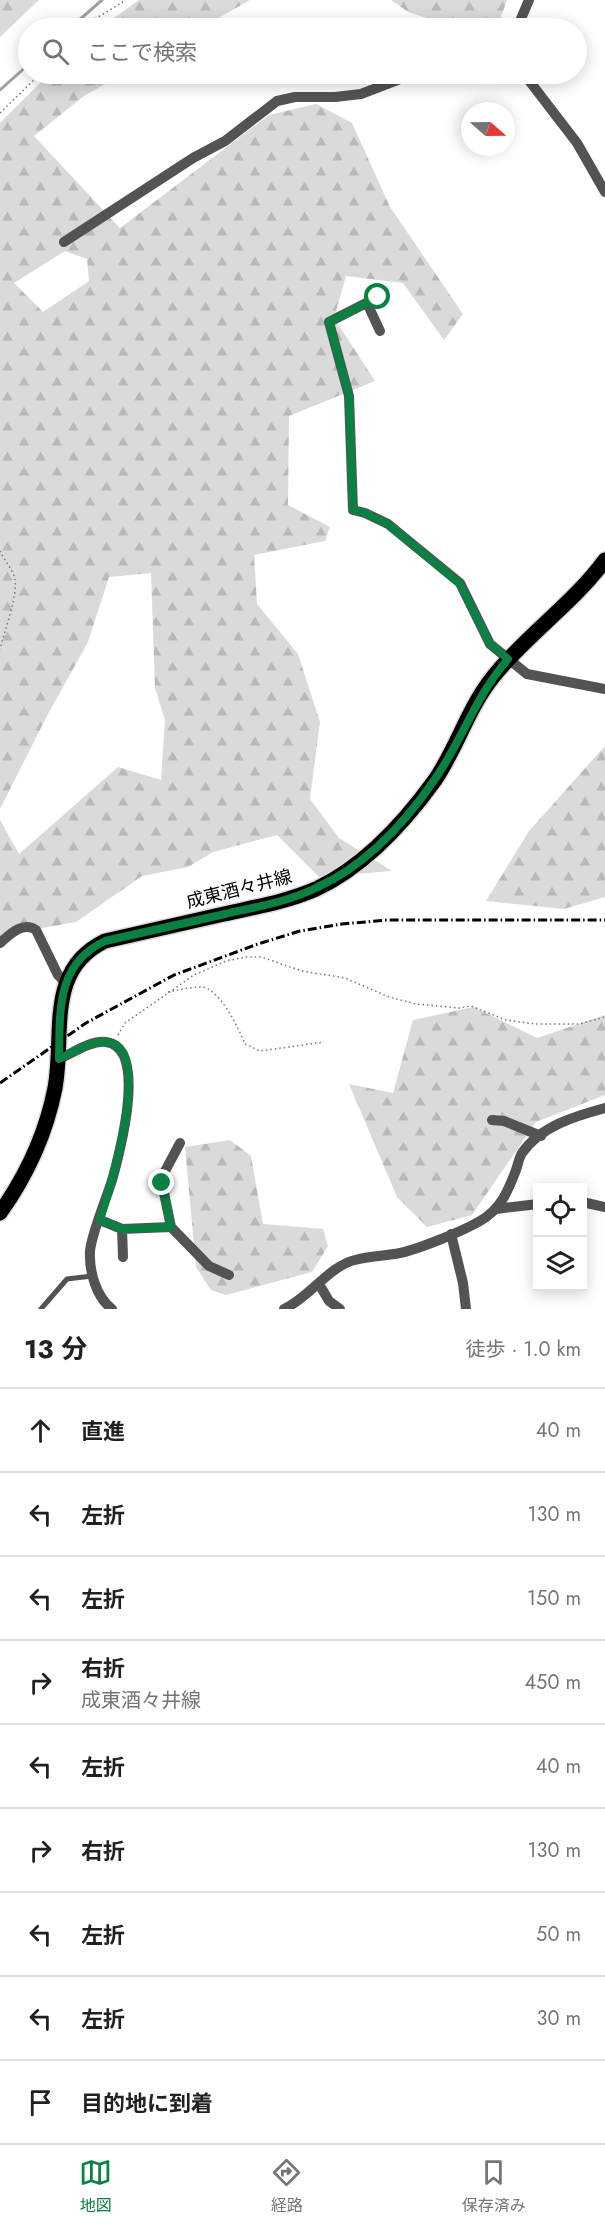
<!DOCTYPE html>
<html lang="ja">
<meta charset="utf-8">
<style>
body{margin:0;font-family:Jost,"Noto Sans JP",sans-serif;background:#f2f2f2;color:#202124}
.controls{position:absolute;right:18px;bottom:18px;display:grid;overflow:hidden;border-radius:0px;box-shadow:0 3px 15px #0003}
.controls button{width:54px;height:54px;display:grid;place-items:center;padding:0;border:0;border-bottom:2px solid #e0e0e0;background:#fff;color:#202124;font:30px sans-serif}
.compass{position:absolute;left:461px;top:102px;width:54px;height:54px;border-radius:50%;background:#fff;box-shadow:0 3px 15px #0003;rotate:110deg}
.stop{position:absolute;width:18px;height:18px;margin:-14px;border:4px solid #0b8043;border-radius:50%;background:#fff}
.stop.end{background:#0b8043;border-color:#fff;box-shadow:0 2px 6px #0008}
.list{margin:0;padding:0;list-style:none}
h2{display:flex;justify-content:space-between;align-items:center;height:78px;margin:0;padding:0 24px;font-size:26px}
h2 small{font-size:20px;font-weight:400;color:#757577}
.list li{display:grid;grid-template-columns:39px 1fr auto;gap:18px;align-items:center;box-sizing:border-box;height:84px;padding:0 24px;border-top:2px solid #e0e0e0}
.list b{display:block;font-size:22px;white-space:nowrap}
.list p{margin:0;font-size:20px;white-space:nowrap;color:#757577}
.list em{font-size:20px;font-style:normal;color:#757577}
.icon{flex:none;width:33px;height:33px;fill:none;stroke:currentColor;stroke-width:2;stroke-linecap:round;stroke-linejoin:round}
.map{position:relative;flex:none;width:605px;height:1309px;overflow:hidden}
.search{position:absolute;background:#fff;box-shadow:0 3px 15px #0003;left:18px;right:18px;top:18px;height:66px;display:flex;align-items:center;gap:15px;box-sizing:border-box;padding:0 21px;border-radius:33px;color:#757577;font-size:22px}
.sheet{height:834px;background:#fff}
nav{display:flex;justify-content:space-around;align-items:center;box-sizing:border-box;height:84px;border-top:2px solid #e0e0e0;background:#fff;font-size:16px;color:#757577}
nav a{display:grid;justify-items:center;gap:3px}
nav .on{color:#0b8043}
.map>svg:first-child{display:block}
</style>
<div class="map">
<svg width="605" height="1309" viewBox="0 0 605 1309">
<defs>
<pattern id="forest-firs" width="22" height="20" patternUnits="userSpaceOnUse" patternTransform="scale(1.5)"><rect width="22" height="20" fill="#dadada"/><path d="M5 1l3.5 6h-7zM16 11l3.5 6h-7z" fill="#b9b9b9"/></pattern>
</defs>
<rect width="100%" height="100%" fill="#fff"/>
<!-- forest -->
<path fill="url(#forest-firs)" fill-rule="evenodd" d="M0,0H39L0,37Z
M139,0H250L201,28H100Z
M391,0H507L497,28H457L408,12Z
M49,74H123L84,96L34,136L120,228L269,115L316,104L352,123L390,207L463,314L444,340L403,283L346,276L334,318L375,381L289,416L288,505L330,527L325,541L254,555L257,604L298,654L320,722L310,799L339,838L392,871L319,877L277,835L213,852L188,867L142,876L76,922L9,934L0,944V820L19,854L118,767L161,780L165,720L155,688L151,573L109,577L88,642L48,714L0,809V123ZM65,251L87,259L89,281L43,312L14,283Z
M605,746V897L564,909L486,901L529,831Z
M474,1007L537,1038L605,1015V1095L536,1122L472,1215L427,1227L397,1197L349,1084L393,1093L413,1020Z
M230,1140L251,1156L263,1224L323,1229L328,1246L312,1272L226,1295L211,1290L196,1267L185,1147Z"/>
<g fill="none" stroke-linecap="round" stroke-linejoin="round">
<!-- stream -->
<path stroke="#a1a1a1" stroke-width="3" d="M70,28L102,0
M0,90L28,65"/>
<!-- primary casing -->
<g stroke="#dbdbdb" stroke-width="18">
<path id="primary" d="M0,1213C27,1175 46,1134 55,1088C65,1034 45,970 105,941C145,932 184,923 224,914C255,907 286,902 316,889C365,866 404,823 435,780C457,748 468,708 493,677C526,635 573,604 605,560"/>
</g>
<!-- path -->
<path stroke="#757575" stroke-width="1.5" stroke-dasharray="1.5 3" stroke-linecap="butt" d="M85,28L95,19L126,0
M0,113L40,74
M0,551C4,560 14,571 15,580C18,594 4,633 0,649
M168,992C179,990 191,987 201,987C219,987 239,1029 245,1044L260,1051L324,1042
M118,1035L125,1023L194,975L226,961L246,957H261L302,971L345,978L389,997L416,1004L459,1008L471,1006L506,1020L535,1024H579L605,1017"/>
<!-- service -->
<path stroke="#535353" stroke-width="5" d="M41,1309L67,1279L92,1276"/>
<!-- minor -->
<path stroke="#535353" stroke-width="10" d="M491,28L495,25L498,28
M517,28L529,0
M524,74L577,143L605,192
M64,242L193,158L225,141L277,101L295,97H335L361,94L413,74
M378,297L329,322L349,396L353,510L365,513L388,524L460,583L490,644L527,674L605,689
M367,303L380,331
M0,943C10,934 23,921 36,930L58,975L66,983
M59,1059C73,1053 91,1040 106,1042C148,1047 120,1151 113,1177C107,1198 92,1231 90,1251C89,1271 96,1297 112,1309
M492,1120L504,1121L541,1136
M582,1202L605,1207
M496,1209L538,1204
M100,1220L122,1229L171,1227L209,1266L229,1275
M171,1227L162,1183L163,1175L180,1143
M122,1229L123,1257
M451,1234L463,1283L466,1309
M319,1284L329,1301L340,1309
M284,1309C309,1298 329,1266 355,1260C369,1256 385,1256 400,1253C419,1249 463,1231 480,1221C501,1209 508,1191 516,1170C518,1164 519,1158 522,1153C541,1126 575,1116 605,1108"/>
<!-- primary -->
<use href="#primary" stroke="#000" stroke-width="15"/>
<!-- rail -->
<path stroke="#000" stroke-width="3" stroke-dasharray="9 3 1.5 3" stroke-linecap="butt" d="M0,1083L86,1023L174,975L258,944L300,931L342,924L388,920H605"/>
</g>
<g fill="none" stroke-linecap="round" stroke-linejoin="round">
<!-- route -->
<path stroke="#0b8043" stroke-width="8" d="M162,1183L171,1227L122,1229L100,1220C109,1190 152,1058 112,1043C96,1037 74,1052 59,1059C60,1011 56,964 105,941C145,932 185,923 225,914C256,907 287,902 316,888C365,866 405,823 435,779C463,739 475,697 508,659L490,644L460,584L388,524L365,513L353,510L349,396L329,322L378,297"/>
</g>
<g text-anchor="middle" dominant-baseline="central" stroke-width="4.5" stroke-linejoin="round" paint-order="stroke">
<!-- street labels -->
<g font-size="18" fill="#000" stroke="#fff">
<text transform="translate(239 889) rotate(-14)">成東酒々井線</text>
</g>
</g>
</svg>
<div class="controls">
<button><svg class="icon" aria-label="locate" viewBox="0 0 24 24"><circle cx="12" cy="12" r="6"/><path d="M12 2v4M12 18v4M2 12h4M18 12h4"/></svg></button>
<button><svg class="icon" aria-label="layers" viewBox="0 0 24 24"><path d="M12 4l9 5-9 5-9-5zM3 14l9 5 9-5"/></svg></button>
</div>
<svg class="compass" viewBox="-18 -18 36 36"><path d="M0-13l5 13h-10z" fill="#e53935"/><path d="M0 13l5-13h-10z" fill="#757577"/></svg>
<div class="stop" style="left:378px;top:297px"></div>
<div class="stop end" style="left:162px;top:1183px"></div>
<div class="search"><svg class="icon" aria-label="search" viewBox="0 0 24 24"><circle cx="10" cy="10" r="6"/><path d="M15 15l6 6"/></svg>ここで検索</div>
</div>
<section class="sheet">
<h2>13 分<small>徒歩 · 1.0 km</small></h2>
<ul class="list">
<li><svg class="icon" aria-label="ahead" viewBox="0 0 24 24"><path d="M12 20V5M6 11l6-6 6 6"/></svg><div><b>直進</b></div><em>40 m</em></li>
<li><svg class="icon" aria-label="left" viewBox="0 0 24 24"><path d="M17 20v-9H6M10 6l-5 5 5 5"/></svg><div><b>左折</b></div><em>130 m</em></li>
<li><svg class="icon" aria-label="left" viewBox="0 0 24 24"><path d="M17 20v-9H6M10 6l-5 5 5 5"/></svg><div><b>左折</b></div><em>150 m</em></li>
<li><svg class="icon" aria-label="right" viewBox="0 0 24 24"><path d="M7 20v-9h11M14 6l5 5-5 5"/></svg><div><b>右折</b><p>成東酒々井線</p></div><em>450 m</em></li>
<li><svg class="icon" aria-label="left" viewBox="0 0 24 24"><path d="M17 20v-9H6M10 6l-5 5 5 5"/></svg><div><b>左折</b></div><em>40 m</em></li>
<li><svg class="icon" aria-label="right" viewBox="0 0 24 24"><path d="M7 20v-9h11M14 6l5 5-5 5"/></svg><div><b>右折</b></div><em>130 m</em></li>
<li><svg class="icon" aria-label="left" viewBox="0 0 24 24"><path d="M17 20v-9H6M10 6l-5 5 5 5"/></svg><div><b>左折</b></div><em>50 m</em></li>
<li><svg class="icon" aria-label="left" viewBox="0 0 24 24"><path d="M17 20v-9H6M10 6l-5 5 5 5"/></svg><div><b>左折</b></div><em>30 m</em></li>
<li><svg class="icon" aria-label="arrive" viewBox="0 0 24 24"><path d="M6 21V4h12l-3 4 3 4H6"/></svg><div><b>目的地に到着</b></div></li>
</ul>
</section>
<nav>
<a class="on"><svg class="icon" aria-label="map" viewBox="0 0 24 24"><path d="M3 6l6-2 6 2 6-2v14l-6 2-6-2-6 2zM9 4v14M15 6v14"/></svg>地図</a>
<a><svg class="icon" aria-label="directions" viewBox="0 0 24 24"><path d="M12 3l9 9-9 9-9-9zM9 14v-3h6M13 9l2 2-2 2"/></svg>経路</a>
<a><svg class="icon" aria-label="saved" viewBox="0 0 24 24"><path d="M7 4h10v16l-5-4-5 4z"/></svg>保存済み</a>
</nav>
